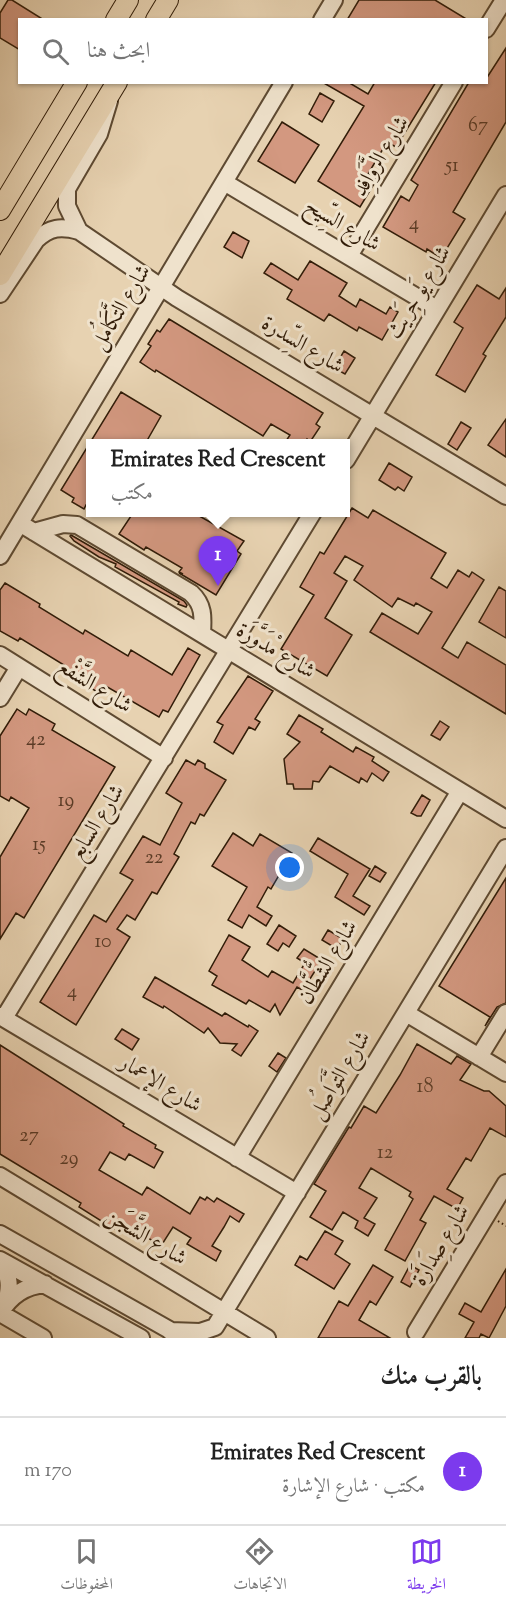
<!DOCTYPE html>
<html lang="ar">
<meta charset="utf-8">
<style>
body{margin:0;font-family:"Sorts Mill Goudy",Amiri,serif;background:#f2f2f2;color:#222;direction:rtl}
.you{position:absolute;left:290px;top:868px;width:21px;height:21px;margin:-15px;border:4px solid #fff;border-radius:50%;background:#1a73e8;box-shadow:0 0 0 9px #1a73e833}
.badge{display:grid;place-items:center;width:39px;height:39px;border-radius:50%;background:#7c3aed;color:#fff;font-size:20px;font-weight:700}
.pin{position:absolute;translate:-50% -50px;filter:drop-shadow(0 2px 3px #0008)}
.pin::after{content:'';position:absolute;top:32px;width:21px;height:18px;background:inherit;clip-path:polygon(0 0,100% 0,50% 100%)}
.popup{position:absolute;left:86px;top:439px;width:264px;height:78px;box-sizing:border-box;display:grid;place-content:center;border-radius:0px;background:#fff;filter:drop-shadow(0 2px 4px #0005);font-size:20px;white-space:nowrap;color:#767676}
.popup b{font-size:22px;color:#222}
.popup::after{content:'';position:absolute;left:50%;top:100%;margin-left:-12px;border:12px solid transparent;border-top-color:#fff}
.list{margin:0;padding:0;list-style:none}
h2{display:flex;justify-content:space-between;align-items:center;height:78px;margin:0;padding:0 24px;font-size:26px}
h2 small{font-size:20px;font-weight:400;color:#767676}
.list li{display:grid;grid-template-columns:39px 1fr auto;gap:18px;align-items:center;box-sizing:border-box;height:108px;padding:0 24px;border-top:2px solid #e0e0e0}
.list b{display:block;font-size:22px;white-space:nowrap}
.list p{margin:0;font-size:20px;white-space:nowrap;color:#767676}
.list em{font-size:20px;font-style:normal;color:#767676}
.icon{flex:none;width:33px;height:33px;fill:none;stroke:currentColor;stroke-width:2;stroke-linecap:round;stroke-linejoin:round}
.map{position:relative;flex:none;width:506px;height:1338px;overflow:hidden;direction:ltr}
.search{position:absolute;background:#fff;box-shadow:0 2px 4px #0004;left:18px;right:18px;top:18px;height:66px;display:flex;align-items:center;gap:15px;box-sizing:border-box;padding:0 21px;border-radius:0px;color:#767676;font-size:22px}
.sheet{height:186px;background:#fff}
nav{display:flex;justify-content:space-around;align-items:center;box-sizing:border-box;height:84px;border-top:2px solid #e0e0e0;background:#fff;font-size:16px;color:#767676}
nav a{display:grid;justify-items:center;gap:3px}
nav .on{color:#7c3aed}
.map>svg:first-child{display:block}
</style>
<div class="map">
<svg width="506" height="1338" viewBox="0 0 506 1338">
<rect width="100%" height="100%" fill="#e7d2b1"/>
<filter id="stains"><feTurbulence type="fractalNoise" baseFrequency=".00333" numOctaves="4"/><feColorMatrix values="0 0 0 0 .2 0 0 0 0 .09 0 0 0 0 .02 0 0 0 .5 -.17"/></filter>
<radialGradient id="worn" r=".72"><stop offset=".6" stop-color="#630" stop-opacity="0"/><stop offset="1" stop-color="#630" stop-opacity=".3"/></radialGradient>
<!-- building -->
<path fill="#d39880" stroke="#311c08" stroke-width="1.5" d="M8,0H12L44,20H20V50L0,38V13Z
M359,0H435L468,20H347Z
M506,48V122L453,212L465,219L441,258L427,249L426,252L383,227L401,196L409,201L418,185L411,180L469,82H486V79Z
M322,82H348L368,94L375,82H436L396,147L387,142L368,174L377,179L360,207L318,181L364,106Z
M320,93L334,101L322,122L309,114Z
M282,122L319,145L295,183L258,161Z
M233,232L249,241L242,258L224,247Z
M310,261L347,283L339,296L356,307L360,299L386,314L390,307L398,312L382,340L359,327L357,331L329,314L324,321L287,299L292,290L264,273L271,263L298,280Z
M477,285L499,299L506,288V317L483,354L486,356L465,392L436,375L463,328L454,322Z
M169,319L323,413L316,424L320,427L310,442L307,439L304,444H284L290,435L271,424L263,436L156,370L155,372L140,362L151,346L148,344L157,330L160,332Z
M344,351L355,358L345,374L334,368Z
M121,392L161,416L145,444H90V507L86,505L84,509L72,502L74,498L61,490Z
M506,419V457L488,445Z
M461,422L471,428L457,450L448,444Z
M389,463L412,477L404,491L398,487L395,490L379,480Z
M352,508L368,518L373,510L446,553L431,578L447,588L458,570L469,577L472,572L484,580L442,648L458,658L467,642L506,665V714L370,632L382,613L418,634L432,612L416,603L414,606L398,598L392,607L354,580L363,566L345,556L334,573L347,581L325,618L352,635L327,676L281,649L314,595L300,587L320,552L324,554Z
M133,513H194L244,541L237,551L241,554L216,595L179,573L183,574L179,572L182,568L146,547L144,550L119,534Z
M71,535L184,601L187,605L186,607L178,604L179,602L115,567L116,564L99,557L74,541L70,536Z
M5,583L40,604L39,607L83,634L85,630L128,656L131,650L172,675L188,648L200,655L168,712L163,710L159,717L104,685L99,693L61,670L64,665L20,638L18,641L0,631V590Z
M499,587L506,591V638L479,622Z
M248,676L273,691L255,719L260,722L255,730L249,727L233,754L214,742L223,725L217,722Z
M17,709L26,715L29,709L55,724L52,730L115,767L24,918L16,913L0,939V857L29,808L11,797L9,801L0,796V736Z
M299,715L323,729L321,732L353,752L356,747L374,757L372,761L389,772L383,781L372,773L367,782L361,778L359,783L330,766L319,782L313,781L312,789H294L293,784H287L284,759L300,742L287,734Z
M440,721L449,727L440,740L431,735Z
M186,760L195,765L198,760L205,764V768L226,780L204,816L200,814L195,824L191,822L174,854L179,857L157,894L152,892L135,920L127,915L117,929L130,937L76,1025L40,1002L94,915L106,922L133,880L120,873L143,836L160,845L182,803L166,793Z
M422,795L430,800L421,816H417L411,813Z
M233,833L253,846L260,834L292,853L271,889L268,887L257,907L272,916L266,926L249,915L242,928L228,920L247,887L212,866Z
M318,838L370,869L353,896L370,906L364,915L335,897L348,874L310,851Z
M375,866L386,873L380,882L369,876Z
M506,878V1003L497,1007L485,1026L490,1017L439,986Z
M279,925L296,936L289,947L283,943L278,951L267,944Z
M328,930L343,939L337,949L322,940Z
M229,935L250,947L242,960L268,977L272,971L293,983L305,963L297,958L304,949L322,960L308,982L316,986L311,995L297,987L280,1015L275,1004L270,1012L249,1000L246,1004L212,985L217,976L209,971Z
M155,977L222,1016L225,1013L248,1027L249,1025L258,1031L241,1056L232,1050L237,1044L220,1043L208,1028L204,1033L164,1006L163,1008L143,997Z
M122,1029L139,1039L132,1050L115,1039Z
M417,1044L451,1064L457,1056L471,1064L460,1080L484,1091H489L506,1106V1137L490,1128L471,1161L466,1158L447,1189L463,1198L457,1209L434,1196L420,1220L426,1223L405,1261L385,1250L413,1199L409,1196L411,1192L371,1168L359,1188L377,1198L364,1218L375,1224L368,1236L355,1228L358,1221L343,1212L332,1230L310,1217L326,1191L314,1184L349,1127L351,1128L364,1106L376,1113L400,1075Z
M0,1045L124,1124L123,1126L156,1145L155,1148L163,1152L154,1168L129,1154L125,1160L110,1152L99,1170L142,1195L147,1187L190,1214L200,1197L205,1200L207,1197L214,1202L217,1198L244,1214L239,1222L230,1216L224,1227L212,1246L221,1251L216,1261L187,1244L191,1238L173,1227L161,1246L119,1220L114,1229L79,1207L81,1203L0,1154Z
M278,1053L286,1058L277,1072L269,1066Z
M325,1231L343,1241L335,1254L350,1264L334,1289L295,1265L300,1256L307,1260Z
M373,1265L393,1277L376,1305L370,1301L359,1320L390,1338H318L339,1301L348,1306Z
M410,1265L419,1270L410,1287L401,1282Z
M506,1269V1306L489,1338L481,1334L479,1338H465L474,1322L459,1314L465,1303L481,1312Z"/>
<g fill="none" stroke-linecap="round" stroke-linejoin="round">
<!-- minor casing -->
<g stroke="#5e4a32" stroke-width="20">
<path id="minor" d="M322,20L334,0
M486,29L504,0
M224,182L437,309
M79,231L67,206V189L99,134L109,101
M349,256L454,82
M0,294L36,240C50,227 61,226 79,231L177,298L506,496
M346,460L506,195
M21,524L506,819
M34,532L63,524L77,525L191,593C204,605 203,617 202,634
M0,556L284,82
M0,655L164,758
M0,698L19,667
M406,1013L506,1073
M0,1016L297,1193
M4,1018L313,512
M479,1057L506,1013
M237,1158L460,791
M0,1176L267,1338
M0,1234L180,1336
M0,1260L141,1338
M0,1260C10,1275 11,1288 5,1305
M0,1313C11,1295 25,1286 45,1284
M0,1313L43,1338
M170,1331L200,1332L215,1327L506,848
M416,1332L506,1183"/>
</g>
<!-- major casing -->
<g stroke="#311c08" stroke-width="22">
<path id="major" d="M116,20L128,0
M156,20L168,0
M0,210L77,82
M0,275L117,82"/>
</g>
<!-- path -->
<path stroke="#311c08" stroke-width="2" stroke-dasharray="1.5 3" stroke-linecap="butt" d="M498,1221L506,1226"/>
<!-- minor -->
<use href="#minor" stroke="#efe2cc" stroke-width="16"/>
<!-- major -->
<use href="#major" stroke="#e7d2b1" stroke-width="20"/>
</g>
<g text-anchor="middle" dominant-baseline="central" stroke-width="6" stroke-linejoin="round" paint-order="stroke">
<!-- number labels -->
<g font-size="20" fill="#5a3b26">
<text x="478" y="126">67</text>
<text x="452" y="166">51</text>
<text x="414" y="224">4</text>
<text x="36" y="740">42</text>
<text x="66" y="801">19</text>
<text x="39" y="845">15</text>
<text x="154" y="858">22</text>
<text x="103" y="942">10</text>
<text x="72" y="992">4</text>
<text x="425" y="1087">18</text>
<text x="29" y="1136">27</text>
<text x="385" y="1153">12</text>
<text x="69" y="1159">29</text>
</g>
<!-- street labels -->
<g font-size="22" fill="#311c08" stroke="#efe2cc">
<text transform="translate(382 157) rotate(-59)">شارع الرَّوَافِد</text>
<text transform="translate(342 226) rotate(31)">شارع السِّيح</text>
<text transform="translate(420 293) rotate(-59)">شارع يَو حِرَيث</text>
<text transform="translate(122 308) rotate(-59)">شارع التَّكَامُل</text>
<text transform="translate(302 346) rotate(31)">شارع السِّدرة</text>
<text transform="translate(275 652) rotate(31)">شارع مْدَوَّرَة</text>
<text transform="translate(94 687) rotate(32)">شارع الشَّفْع</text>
<text transform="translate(98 823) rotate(-58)">شارع السابع</text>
<text transform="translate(329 963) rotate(-59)">شارع الشُّطَّان</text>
<text transform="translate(341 1076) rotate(-59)">شارع التَّوَاصُل</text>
<text transform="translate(160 1085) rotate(31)">شارع الإعمار</text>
<text transform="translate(145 1238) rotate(31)">شارع الشَّجَن</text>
<text transform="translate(442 1246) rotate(-59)">شارع صِدَارَة</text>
</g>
</g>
<rect width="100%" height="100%" filter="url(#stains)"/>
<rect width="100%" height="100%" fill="url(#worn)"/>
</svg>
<div class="you"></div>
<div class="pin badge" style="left:218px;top:586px">1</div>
<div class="popup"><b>Emirates Red Crescent</b>مكتب</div>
<div class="search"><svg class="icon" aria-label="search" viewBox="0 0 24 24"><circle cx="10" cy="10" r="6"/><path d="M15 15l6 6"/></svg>ابحث هنا</div>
</div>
<section class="sheet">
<h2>بالقرب منك<small></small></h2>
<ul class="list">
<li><span class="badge">1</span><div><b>Emirates Red Crescent</b><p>مكتب · شارع الإشارة</p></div><em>170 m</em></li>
</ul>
</section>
<nav>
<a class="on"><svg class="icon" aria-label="map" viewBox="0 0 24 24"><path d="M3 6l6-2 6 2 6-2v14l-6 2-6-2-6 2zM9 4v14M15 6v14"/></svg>الخريطة</a>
<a><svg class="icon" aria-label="directions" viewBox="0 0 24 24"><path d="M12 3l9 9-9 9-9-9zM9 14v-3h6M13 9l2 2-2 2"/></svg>الاتجاهات</a>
<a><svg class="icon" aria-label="saved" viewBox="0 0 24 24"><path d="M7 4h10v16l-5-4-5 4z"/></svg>المحفوظات</a>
</nav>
